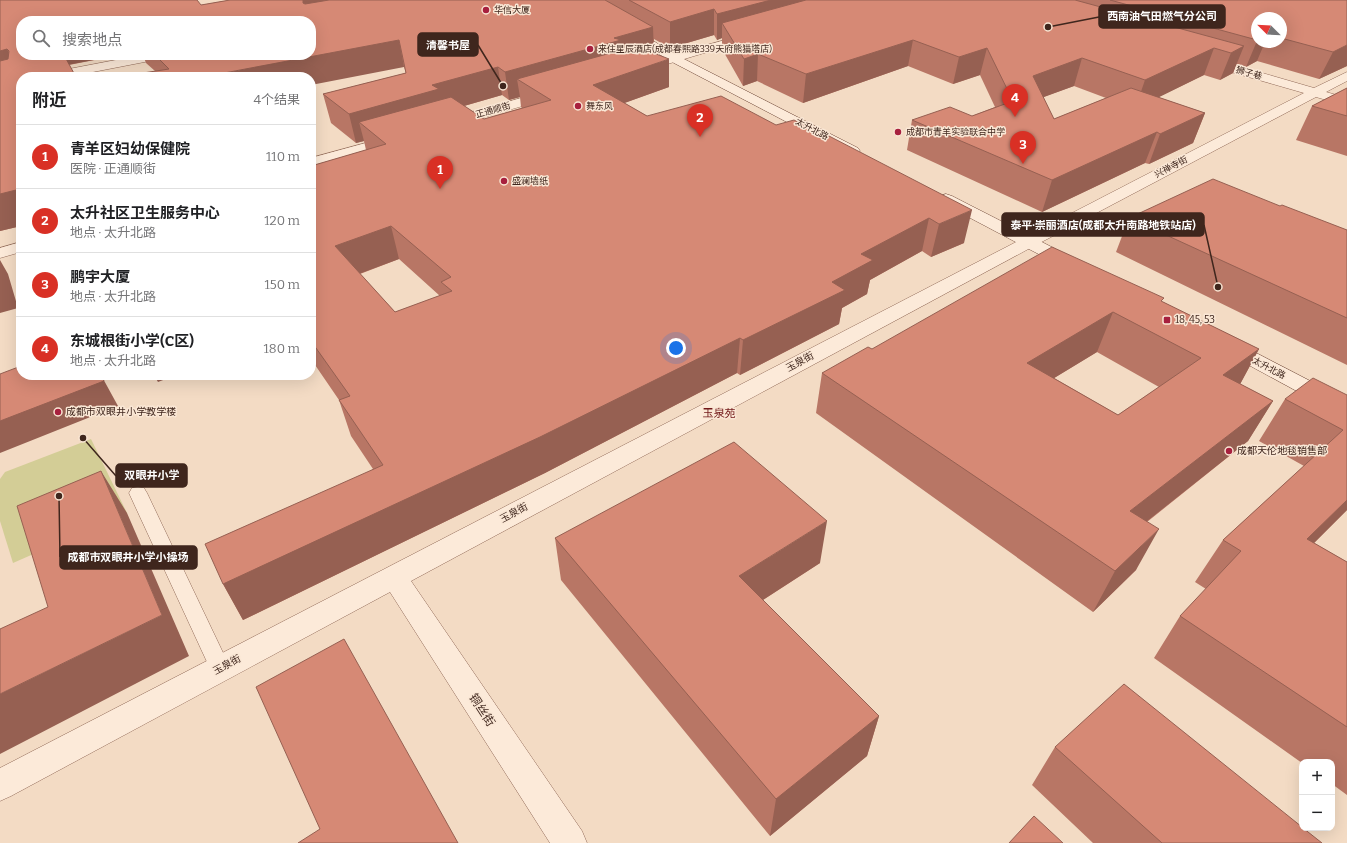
<!DOCTYPE html>
<html lang="zh">
<meta charset="utf-8">
<style>
body{margin:0;font-family:Bitter,"Noto Sans SC",serif;background:#f2f2f2;color:#202124}
.controls{position:absolute;right:12px;bottom:12px;display:grid;overflow:hidden;border-radius:8px;box-shadow:0 4px 16px #0002}
.controls button{width:36px;height:36px;display:grid;place-items:center;padding:0;border:0;border-bottom:1px solid #e0e0e0;background:#fff;color:#202124;font:20px sans-serif}
.compass{position:absolute;left:1251px;top:12px;width:36px;height:36px;border-radius:50%;background:#fff;box-shadow:0 4px 16px #0002;rotate:294deg}
.you{position:absolute;left:676px;top:348px;width:14px;height:14px;margin:-10px;border:3px solid #fff;border-radius:50%;background:#1a73e8;box-shadow:0 0 0 6px #1a73e833}
.badge{display:grid;place-items:center;width:26px;height:26px;border-radius:50%;background:#d93025;color:#fff;font-size:13px;font-weight:700}
.pin{position:absolute;translate:-50% -33px;filter:drop-shadow(0 1px 2px #0008)}
.pin::after{content:'';position:absolute;top:21px;width:14px;height:12px;background:inherit;clip-path:polygon(0 0,100% 0,50% 100%)}
.list{margin:0;padding:0;list-style:none}
h2{display:flex;justify-content:space-between;align-items:center;height:52px;margin:0;padding:0 16px;font-size:17px}
h2 small{font-size:13px;font-weight:400;color:#757577}
.list li{display:grid;grid-template-columns:26px 1fr auto;gap:12px;align-items:center;box-sizing:border-box;height:64px;padding:0 16px;border-top:1px solid #e0e0e0}
.list b{display:block;font-size:15px;white-space:nowrap}
.list p{margin:0;font-size:13px;white-space:nowrap;color:#757577}
.list em{font-size:13px;font-style:normal;color:#757577}
.icon{flex:none;width:22px;height:22px;fill:none;stroke:currentColor;stroke-width:2;stroke-linecap:round;stroke-linejoin:round}
.map{position:relative;flex:none;width:1347px;height:843px;overflow:hidden}
.search{position:absolute;background:#fff;box-shadow:0 4px 16px #0002;left:16px;top:16px;width:300px;height:44px;display:flex;align-items:center;gap:10px;box-sizing:border-box;padding:0 14px;border-radius:16px;color:#757577;font-size:15px}
.panel{position:absolute;background:#fff;box-shadow:0 4px 16px #0002;left:16px;top:72px;width:300px;height:308px;border-radius:16px}
.map>svg:first-child{display:block}
</style>
<div class="map">
<svg width="1347" height="843" viewBox="0 0 1347 843">
<rect width="100%" height="100%" fill="#f3dbc4"/>
<!-- green -->
<path fill="#d3cd96" d="M91,439L127,513L13,563L0,521V479L5,472Z"/>
<g fill="none" stroke-linecap="round" stroke-linejoin="round">
<!-- service casing -->
<g stroke="#916a58" stroke-width="1">
<path id="service" d="M138,487L144,488L147,493L227,661L231,668L227,675L220,677L213,675L129,493L132,488Z"/>
</g>
<!-- minor casing -->
<g stroke="#916a58" stroke-width="1">
<path id="minor" d="M142,55H166L164,57L160,59L67,77H42L44,74L48,73Z
M1207,57L1314,88L1347,72V81L1326,92L1347,98V106L1316,97L1034,246L411,581L582,831L587,843H550L390,592L11,796L0,801V768L1304,93L1203,64L1201,61L1203,58Z"/>
</g>
<!-- tertiary casing -->
<g stroke="#916a58" stroke-width="1">
<path id="tertiary" d="M750,33L756,36L754,38L651,69L647,68L645,65L647,62Z
M549,90L554,91L555,94L554,97L449,127L444,126L442,123L444,120Z
M395,135L400,136L402,139L400,142L311,167V158Z
M21,242V252L0,258V248Z"/>
</g>
<!-- secondary casing -->
<g stroke="#724b3b" stroke-width="1">
<path id="secondary" d="M572,0H584L682,58L858,148L860,151L858,154L853,155L848,154L674,63L606,23Z
M946,194L952,196L1077,260L1080,264L1077,268L1071,269L1065,268L940,202L938,199L940,196Z
M1228,340L1235,342L1347,400V416L1339,414L1221,350L1218,346L1221,342Z"/>
</g>
<!-- service -->
<use href="#service" fill="#fcead9" fill-rule="evenodd"/>
<!-- minor -->
<use href="#minor" fill="#fcead9" fill-rule="evenodd"/>
<!-- tertiary -->
<use href="#tertiary" fill="#fcead9" fill-rule="evenodd"/>
<!-- secondary -->
<use href="#secondary" fill="#fcead9" fill-rule="evenodd"/>
</g>
<!-- wall -->
<path fill="#b87665" fill-rule="evenodd" d="M0,0L201,5L230,0H1347V66L1319,79L1257,61L1246,67L1237,64L1233,73L1220,80L1204,75L1158,97L1205,113L1193,143L1149,164L1145,163L1042,212L907,150L912,120L972,116L995,107L980,75L953,84L908,66L803,103L757,81L743,86L722,49V38L717,40L714,35L670,48L654,39V53H653L669,87L624,103L647,116L776,125L826,137L964,243L931,257L922,251L870,280L867,294L842,308L839,324L740,375L737,373L545,473L243,620L223,584L373,469L351,436L339,400L311,359V166L366,150L364,141L356,143L331,123L323,94L406,73L404,67L155,71L146,63L143,55H311V21H21V55H120L69,65L21,77V226L0,231ZM1257,18H1281V42H1257ZM1074,86L1106,98L1054,119L1043,97ZM502,95L509,100L520,97L521,107L522,108L484,119L464,106ZM399,259L440,296L395,312L360,274Z
M1347,88V156L1296,140L1312,106Z
M1280,206L1347,230V365L1116,252L1129,218Z
M1163,302L1259,349L1240,384L1273,401L1248,441L1147,522L1136,570L1093,612L816,413L822,373L872,349ZM1097,352L1159,387L1118,415L1054,378Z
M1347,395V510L1314,543L1347,562V795L1332,784V762H1302V763L1154,658L1180,616L1206,589L1195,582L1223,540L1304,466L1259,441L1285,399Z
M555,538L820,563L763,600L879,716L867,756L770,836L561,580Z
M1055,747L1322,843H1093L1032,785Z"/>
<!-- shaded-wall -->
<path fill="#966052" d="M303,0H415L311,21L303,3Z
M771,0H856L722,23V38L717,40V14Z
M714,9V35L670,48V22Z
M653,27L654,53L621,62L517,79L520,97L509,100L505,72L614,38Z
M399,40L404,67L311,85V77H203Z
M913,40L908,66L803,103L806,74Z
M1257,41V42H1265L1257,61L1246,67Z
M1347,45V66L1319,79L1333,52Z
M1244,46L1233,73L1220,80L1231,53Z
M987,48L980,75L953,84L959,57Z
M1214,48L1204,75L1135,109L1145,80Z
M7,49L21,77L0,82V51Z
M758,54L757,81L743,86L744,59Z
M30,55H120L67,65Z
M1082,58L1074,86L1025,104L1033,76Z
M669,59V87L594,114L593,85Z
M498,67L502,95L443,112L359,122L364,141L356,143L349,114L432,85Z
M1205,113L1193,143L1149,164L1160,134Z
M1157,132L1145,163L1042,212L1052,180Z
M16,190L21,191V226L0,231V194Z
M972,210L964,243L931,257L939,224Z
M929,218L922,251L870,280L867,294L842,308L839,324L740,375L743,340L832,282L861,254Z
M391,226L399,259L345,279L335,246Z
M0,260L8,274L18,308L0,313Z
M1113,312L1097,352L1013,403L1027,363Z
M740,338L737,373L545,473L243,620L223,584Z
M1259,349L1237,390L1223,375Z
M101,375L118,406L0,453V421Z
M154,375H176L158,382Z
M228,375H235L229,377Z
M1273,401L1248,441L1108,552L1130,511Z
M101,471L127,513L189,656L0,754V694L162,615Z
M1347,500V510L1276,581L1307,539Z
M827,521L820,563L735,618L739,576Z
M1159,529L1136,570L1093,612L1115,571Z
M879,716L867,756L770,836L776,799Z"/>
<!-- building -->
<path fill="#d68975" stroke="#966052" fill-rule="evenodd" d="M0,0H197L201,5L230,0H303V3L305,4L329,0H605L653,27L614,38L621,40L505,72L498,67L432,85L439,89L349,114L323,94L406,73L399,40L203,77H145L143,73L169,69L155,55H311V21H21V55H64L76,77H21V191L16,193V190L0,194V61L8,59L9,51L7,49L0,51Z
M629,0H771L717,14L714,9L670,22Z
M806,0H1075L1244,46L1231,53L1214,48L1145,80L1082,58L1033,76L1054,119L1131,88L1205,113L1160,134L1157,132L1052,180L912,120L950,107L972,116L1013,101L987,48L959,57L913,40L806,74L758,54L744,59L722,23Z
M1110,0H1347V45L1333,52L1281,38V18H1257V40Z
M636,46L669,59L593,85L647,116L721,96L776,125L794,120L826,137L829,136L972,210L939,224L929,218L861,254L873,260L832,282L845,290L743,340L740,338L540,437L223,584L205,544L383,465L339,400L350,396L311,341V166L386,144L359,122L451,97L484,119L551,100L517,79ZM391,226L451,277L441,282L452,291L395,312L335,246Z
M1347,88V116L1312,106Z
M1213,179L1280,206L1282,205L1347,230V318L1129,218Z
M1052,247L1164,298L1161,301L1259,349L1223,375L1273,401L1130,511L1159,529L1115,571L822,373L868,347L872,349ZM1113,312L1201,358L1118,415L1027,363Z
M21,366V375H101L104,381L0,421V374Z
M1313,378L1347,395V500L1307,539L1347,562V727L1180,616L1241,551L1223,540L1343,430L1285,399Z
M734,442L827,521L739,576L879,716L776,799L555,538Z
M101,471L162,615L0,694V629L48,607L17,506Z
M344,639L458,843H298L320,829L256,687Z
M1124,684L1302,827V828H1303L1322,843H1162L1055,747Z
M1034,816L1063,843H1009Z"/>
<!-- markers -->
<g fill="#a7203e" stroke="#fae7d5" stroke-width="1.5">
<circle cx="486" cy="10" r="4"/>
<circle cx="590" cy="49" r="4"/>
<circle cx="578" cy="106" r="4"/>
<circle cx="898" cy="132" r="4"/>
<circle cx="504" cy="181" r="4"/>
<rect x="1163" y="316" width="8" height="8" rx="2"/>
<circle cx="58" cy="412" r="4"/>
<circle cx="1229" cy="451" r="4"/>
</g>
<g text-anchor="middle" dominant-baseline="central" stroke-width="3" stroke-linejoin="round" paint-order="stroke">
<!-- far-poi labels -->
<g font-size="9" fill="#3f261d" stroke="#fae7d5" text-anchor="start">
<text x="494" y="10">华信大厦</text>
<text x="598" y="49">来住星辰酒店(成都春熙路339天府熊猫塔店)</text>
<text x="586" y="106">舞东风</text>
<text x="906" y="132">成都市青羊实验联合中学</text>
<text x="512" y="181">盛澜墙纸</text>
</g>
<!-- far-street labels -->
<g font-size="9" fill="#3f261d" stroke="#fae7d5">
<text transform="translate(1249 73) rotate(16)">狮子巷</text>
<text transform="translate(493 110) rotate(-16)">正通顺街</text>
<text transform="translate(812 129) rotate(28)">太升北路</text>
<text transform="translate(1171 167) rotate(-28)">兴禅寺街</text>
<text transform="translate(1269 368) rotate(28)">太升北路</text>
</g>
<!-- poi labels -->
<g font-size="10" fill="#3f261d" stroke="#fae7d5" text-anchor="start">
<text x="1175" y="320">18, 45, 53</text>
<text x="66" y="412">成都市双眼井小学教学楼</text>
<text x="1237" y="451">成都天伦地毯销售部</text>
</g>
<!-- street labels -->
<g font-size="10" fill="#3f261d" stroke="#fae7d5">
<text transform="translate(800 362) rotate(-28)">玉泉街</text>
<text transform="translate(514 513) rotate(-28)">玉泉街</text>
<text transform="translate(227 665) rotate(-28)">玉泉街</text>
</g>
<!-- neighbourhood labels -->
<g font-size="11" fill="#711718" stroke="#fae7d5">
<text x="719" y="413">玉泉苑</text>
</g>
<!-- near-street labels -->
<g font-size="12" fill="#3f261d" stroke="#fae7d5">
<text transform="translate(482 710) rotate(57)">铜丝街</text>
</g>
</g>
<!-- callouts -->
<path fill="none" stroke="#3f261d" stroke-width="1.5" d="M1048 27L1099 17M503 86L478 45M1218 287L1204 225M83 438L116 476M59 496L60 557"/>
<g fill="#3f261d" stroke="#fae7d5" stroke-width="1.5">
<circle cx="1048" cy="27" r="4"/>
<circle cx="503" cy="86" r="4"/>
<circle cx="1218" cy="287" r="4"/>
<circle cx="83" cy="438" r="4"/>
<circle cx="59" cy="496" r="4"/>
</g>
<g fill="#3f261d" stroke="#3f261d" stroke-width="1.5">
<rect x="1099" y="5" width="126" height="23" rx="4"/>
<rect x="418" y="33" width="60" height="23" rx="4"/>
<rect x="1002" y="213" width="202" height="23" rx="4"/>
<rect x="116" y="464" width="71" height="23" rx="4"/>
<rect x="60" y="546" width="137" height="23" rx="4"/>
</g>
<g font-size="11" text-anchor="middle" font-weight="bold" fill="#fff">
<text x="1162" y="20">西南油气田燃气分公司</text>
<text x="448" y="49">清馨书屋</text>
<text x="1103" y="229">泰平·崇丽酒店(成都太升南路地铁站店)</text>
<text x="152" y="479">双眼井小学</text>
<text x="128" y="561">成都市双眼井小学小操场</text>
</g>
</svg>
<div class="controls">
<button>+</button>
<button>−</button>
</div>
<svg class="compass" viewBox="-18 -18 36 36"><path d="M0-13l5 13h-10z" fill="#e53935"/><path d="M0 13l5-13h-10z" fill="#757577"/></svg>
<div class="you"></div>
<div class="pin badge" style="left:440px;top:189px">1</div>
<div class="pin badge" style="left:700px;top:137px">2</div>
<div class="pin badge" style="left:1023px;top:164px">3</div>
<div class="pin badge" style="left:1015px;top:117px">4</div>
<div class="search"><svg class="icon" aria-label="search" viewBox="0 0 24 24"><circle cx="10" cy="10" r="6"/><path d="M15 15l6 6"/></svg>搜索地点</div>
<section class="panel">
<h2>附近<small>4个结果</small></h2>
<ul class="list">
<li><span class="badge">1</span><div><b>青羊区妇幼保健院</b><p>医院 · 正通顺街</p></div><em>110 m</em></li>
<li><span class="badge">2</span><div><b>太升社区卫生服务中心</b><p>地点 · 太升北路</p></div><em>120 m</em></li>
<li><span class="badge">3</span><div><b>鹏宇大厦</b><p>地点 · 太升北路</p></div><em>150 m</em></li>
<li><span class="badge">4</span><div><b>东城根街小学(C区)</b><p>地点 · 太升北路</p></div><em>180 m</em></li>
</ul>
</section>
</div>
